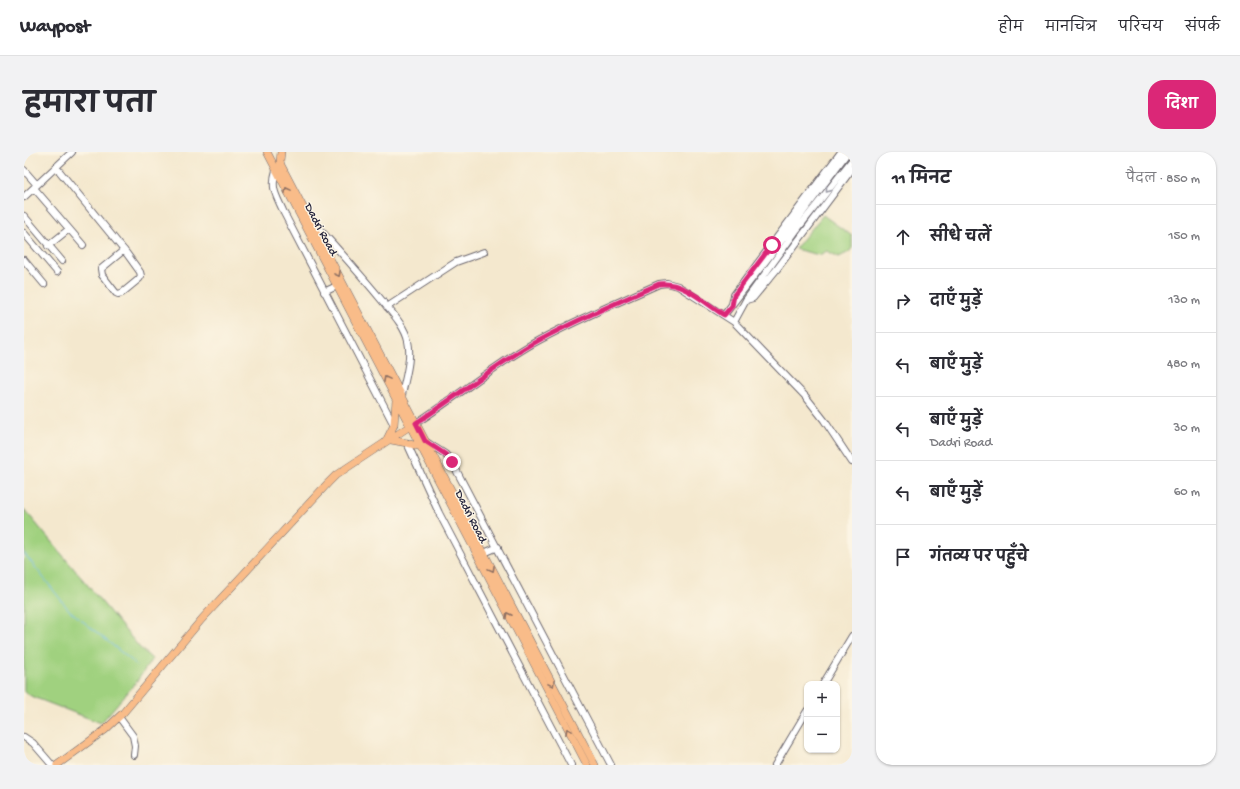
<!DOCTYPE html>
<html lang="hi">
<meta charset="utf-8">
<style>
body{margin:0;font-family:"Gochi Hand","Playpen Sans Deva",sans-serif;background:#f2f2f3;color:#2b2b33}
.controls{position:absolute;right:12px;bottom:12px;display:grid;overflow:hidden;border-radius:8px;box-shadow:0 1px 3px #0004}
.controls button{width:36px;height:36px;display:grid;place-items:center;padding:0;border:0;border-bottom:1px solid #e1e1e2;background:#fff;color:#2b2b33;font:20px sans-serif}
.stop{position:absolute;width:12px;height:12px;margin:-9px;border:3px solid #db2777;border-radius:50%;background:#fff}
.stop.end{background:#db2777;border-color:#fff;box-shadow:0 1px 4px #0008}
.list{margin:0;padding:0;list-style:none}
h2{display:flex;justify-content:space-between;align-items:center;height:52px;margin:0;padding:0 16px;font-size:17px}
h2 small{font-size:13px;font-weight:400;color:#7c7c81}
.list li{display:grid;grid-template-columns:26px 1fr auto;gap:12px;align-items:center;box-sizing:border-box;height:64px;padding:0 16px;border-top:1px solid #e1e1e2}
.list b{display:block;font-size:15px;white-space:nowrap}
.list p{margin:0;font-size:13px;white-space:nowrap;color:#7c7c81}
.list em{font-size:13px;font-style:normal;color:#7c7c81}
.icon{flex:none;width:22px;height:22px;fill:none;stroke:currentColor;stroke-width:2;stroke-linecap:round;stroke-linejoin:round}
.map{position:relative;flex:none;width:828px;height:613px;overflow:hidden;border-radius:16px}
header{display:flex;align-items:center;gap:24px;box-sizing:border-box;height:56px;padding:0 20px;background:#fff;border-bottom:1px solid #e1e1e2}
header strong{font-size:19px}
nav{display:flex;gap:22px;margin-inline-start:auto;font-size:14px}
.intro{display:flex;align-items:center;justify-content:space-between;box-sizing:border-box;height:96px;padding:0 24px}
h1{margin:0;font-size:28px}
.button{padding:10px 18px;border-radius:16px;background:#db2777;color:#fff;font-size:14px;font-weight:700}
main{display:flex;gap:24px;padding:0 24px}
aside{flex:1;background:#fff;border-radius:16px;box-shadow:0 1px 3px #0004}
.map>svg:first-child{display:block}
</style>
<header>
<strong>Waypost</strong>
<nav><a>होम</a><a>मानचित्र</a><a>परिचय</a><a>संपर्क</a></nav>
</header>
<div class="intro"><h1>हमारा पता</h1><a class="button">दिशा</a></div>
<main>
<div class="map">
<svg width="828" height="613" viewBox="0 0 828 613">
<rect width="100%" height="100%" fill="#fcf5e5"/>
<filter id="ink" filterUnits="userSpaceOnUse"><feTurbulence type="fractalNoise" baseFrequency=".025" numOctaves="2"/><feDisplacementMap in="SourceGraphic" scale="8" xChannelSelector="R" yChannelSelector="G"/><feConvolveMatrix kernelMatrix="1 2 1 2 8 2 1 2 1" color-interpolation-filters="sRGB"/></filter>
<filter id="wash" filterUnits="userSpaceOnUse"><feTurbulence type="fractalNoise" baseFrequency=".012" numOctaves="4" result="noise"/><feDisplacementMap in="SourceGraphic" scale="16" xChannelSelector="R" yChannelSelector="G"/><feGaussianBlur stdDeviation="0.9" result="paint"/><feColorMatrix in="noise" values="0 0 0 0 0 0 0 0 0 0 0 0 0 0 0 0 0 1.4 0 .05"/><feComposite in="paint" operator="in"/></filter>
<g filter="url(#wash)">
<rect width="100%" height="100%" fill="#f4e8ce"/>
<!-- green -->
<path fill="#a0d17f" stroke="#617a5d" d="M799,63L828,84V96L825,100L815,105L803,99L795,103L771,97Z
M0,357L116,496L128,507L113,529L77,571L9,545L0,540Z"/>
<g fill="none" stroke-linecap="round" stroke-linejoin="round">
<!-- stream -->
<path stroke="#72bdeb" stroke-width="1" d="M0,401L45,458L113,513"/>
</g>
</g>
<g filter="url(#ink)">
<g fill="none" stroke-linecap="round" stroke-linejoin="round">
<!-- minor casing -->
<g stroke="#6c676e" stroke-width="8">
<path id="minor" d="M32,15L103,102L116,120L117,124L115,127L98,141L94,142L92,141L78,123L77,117L100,98
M0,18L13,33
M252,18C246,38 253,44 260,61L370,273
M10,36L59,93
M0,45L48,0
M0,64L38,109
M289,70C313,96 337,123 360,151C369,162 381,175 384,189C388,206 381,227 378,243
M0,81L33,120
M24,94L45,77
M0,108L20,132
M300,140L313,134
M722,148L729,146L753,117L828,17
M708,152L710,143L817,0
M363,155L432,110L460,100
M700,163L768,75L824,0
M710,170L722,148L772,79L828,8
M392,271C431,246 468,215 508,192C549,169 593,151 635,132L643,131L654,134L710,170L782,245L800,268L828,310
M401,289L421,302L428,310L587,613
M383,291L415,361L547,613
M460,401L474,395
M799,532L828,484
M95,565L109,584L111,594L110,603
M0,585L9,591L28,613
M751,613L783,559"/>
</g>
<!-- major casing -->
<g stroke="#6c676e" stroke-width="8">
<path id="major" d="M243,0L563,613
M257,0L256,9L257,13L571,613
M367,288L383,291L397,295
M362,289L370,273L372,248
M33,613L81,578L99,561L178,467L304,331L312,323L389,272"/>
</g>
<!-- minor -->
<use href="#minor" stroke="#fff" stroke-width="6"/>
<!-- major -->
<use href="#major" stroke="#f9bc89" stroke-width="7"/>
</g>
<!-- one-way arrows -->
<defs><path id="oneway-chevron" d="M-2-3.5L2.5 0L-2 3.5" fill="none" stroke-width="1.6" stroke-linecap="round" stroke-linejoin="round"/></defs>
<g stroke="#8e6f62">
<use href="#oneway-chevron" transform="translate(263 38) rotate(-118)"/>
<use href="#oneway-chevron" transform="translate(314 122) rotate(62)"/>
<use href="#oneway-chevron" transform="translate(362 227) rotate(-118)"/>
<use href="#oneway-chevron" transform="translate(468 417) rotate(62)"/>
<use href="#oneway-chevron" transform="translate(484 463) rotate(-117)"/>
<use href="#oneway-chevron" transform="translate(528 532) rotate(62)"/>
<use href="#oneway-chevron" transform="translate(544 579) rotate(-118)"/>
</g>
<use stroke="#9c9ca7" href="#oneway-chevron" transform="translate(804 38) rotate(128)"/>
</g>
<g fill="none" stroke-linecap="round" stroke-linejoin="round" filter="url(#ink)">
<!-- route -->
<path stroke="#db2777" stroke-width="5" d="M428,310L421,302L401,289L392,271C431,246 468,215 508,192C549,169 593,151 635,132C659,129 681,151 700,163L708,154L710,143L748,93"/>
</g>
<g text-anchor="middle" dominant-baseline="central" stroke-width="3" stroke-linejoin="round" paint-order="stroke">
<!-- street labels -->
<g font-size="12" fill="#22223b" stroke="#fcf5e5">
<text transform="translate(296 78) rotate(62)">Dadri Road</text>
<text transform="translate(446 365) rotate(63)">Dadri Road</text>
</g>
</g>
</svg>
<div class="controls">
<button>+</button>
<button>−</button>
</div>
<div class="stop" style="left:748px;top:93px"></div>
<div class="stop end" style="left:428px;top:310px"></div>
</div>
<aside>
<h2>11 मिनट<small>पैदल · 850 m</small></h2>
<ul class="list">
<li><svg class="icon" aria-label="ahead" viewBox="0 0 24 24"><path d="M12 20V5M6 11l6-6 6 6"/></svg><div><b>सीधे चलें</b></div><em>150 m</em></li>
<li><svg class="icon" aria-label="right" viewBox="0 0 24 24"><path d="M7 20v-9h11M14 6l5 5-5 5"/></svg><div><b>दाएँ मुड़ें</b></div><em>130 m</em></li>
<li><svg class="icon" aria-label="left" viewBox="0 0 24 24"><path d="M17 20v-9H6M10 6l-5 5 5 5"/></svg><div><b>बाएँ मुड़ें</b></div><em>480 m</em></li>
<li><svg class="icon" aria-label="left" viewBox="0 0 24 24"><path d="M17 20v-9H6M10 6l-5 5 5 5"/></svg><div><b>बाएँ मुड़ें</b><p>Dadri Road</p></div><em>30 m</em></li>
<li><svg class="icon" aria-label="left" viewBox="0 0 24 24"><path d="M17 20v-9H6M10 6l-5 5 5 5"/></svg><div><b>बाएँ मुड़ें</b></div><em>60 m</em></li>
<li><svg class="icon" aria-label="arrive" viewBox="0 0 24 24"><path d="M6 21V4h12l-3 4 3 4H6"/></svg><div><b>गंतव्य पर पहुँचे</b></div></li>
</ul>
</aside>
</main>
